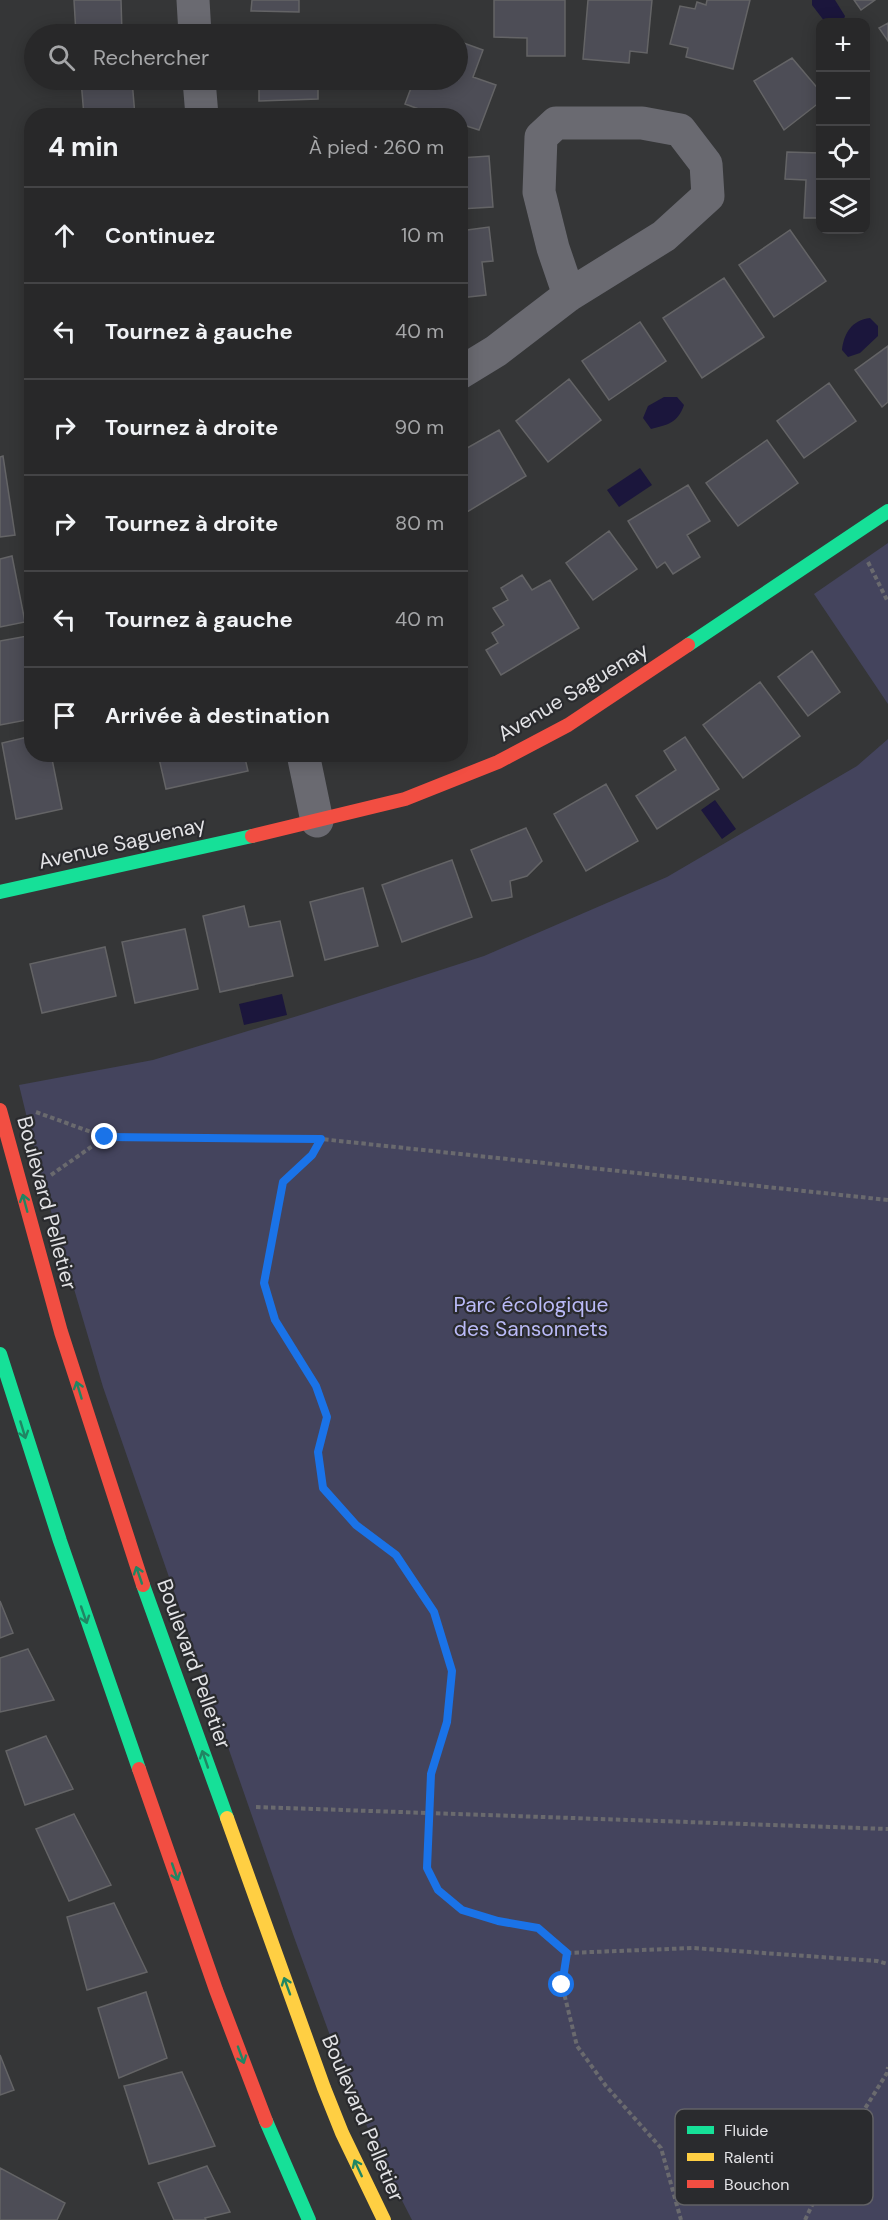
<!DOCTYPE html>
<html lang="fr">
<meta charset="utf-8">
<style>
body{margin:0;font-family:"DM Sans",sans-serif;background:#343435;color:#f1f3f6}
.controls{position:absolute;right:18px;top:18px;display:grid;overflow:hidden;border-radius:12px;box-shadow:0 3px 15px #0003}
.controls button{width:54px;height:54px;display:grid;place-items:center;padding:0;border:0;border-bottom:2px solid #444446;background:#282829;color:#f1f3f6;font:30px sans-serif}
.stop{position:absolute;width:18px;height:18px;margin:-14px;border:4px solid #1a73e8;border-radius:50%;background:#fff}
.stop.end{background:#1a73e8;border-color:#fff;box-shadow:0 2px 6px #0008}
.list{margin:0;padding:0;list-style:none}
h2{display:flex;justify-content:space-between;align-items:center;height:78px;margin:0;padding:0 24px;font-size:26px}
h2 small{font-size:20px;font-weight:400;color:#a5a6a8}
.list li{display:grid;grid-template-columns:39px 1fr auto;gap:18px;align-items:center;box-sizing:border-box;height:96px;padding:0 24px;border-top:2px solid #444446}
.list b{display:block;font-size:22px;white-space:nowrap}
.list em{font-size:20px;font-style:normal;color:#a5a6a8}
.icon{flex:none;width:33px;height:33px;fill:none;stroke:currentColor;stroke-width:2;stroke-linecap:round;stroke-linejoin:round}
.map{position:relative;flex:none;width:888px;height:2220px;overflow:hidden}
.search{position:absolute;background:#282829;box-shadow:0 3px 15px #0003;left:24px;top:24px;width:444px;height:66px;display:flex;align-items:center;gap:15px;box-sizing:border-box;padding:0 21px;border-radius:33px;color:#a5a6a8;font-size:22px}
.panel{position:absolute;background:#282829;box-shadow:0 3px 15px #0003;left:24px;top:108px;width:444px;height:654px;border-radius:24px}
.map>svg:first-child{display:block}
</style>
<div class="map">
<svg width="888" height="2220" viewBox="0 0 888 2220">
<rect width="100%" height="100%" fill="#353637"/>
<!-- green -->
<path fill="#44445d" d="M888,543V704L814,594Z
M888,739V2220H412L389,2175L347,2082L294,1937L103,1387L43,1184L19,1085L153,1060L304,1014L484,956L667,877L857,766Z"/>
<!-- water -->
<path fill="#1b163c" d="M812,0H835L845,16L843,22H825L812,5Z
M870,318L878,326V336L860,353L848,357L842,350C844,333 852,320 870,318Z
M664,397H677L684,405C678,423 667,425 651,429L643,418L648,406Z
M640,468L652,485L619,507L607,490Z
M715,800L736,829L722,839L701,810Z
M282,994L287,1015L244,1025L239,1004Z"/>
<!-- building -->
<path fill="#4d4d56" stroke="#646466" stroke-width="1.5" d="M74,0H121L122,34H76Z
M252,0H299V12L251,11Z
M494,0H565V56H527V38L494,37Z
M588,0H652L647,53L630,51L629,63L583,59Z
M707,0H750L733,69L686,57L688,48L670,44L680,6L695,9L697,2L706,5Z
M854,0H875L861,10Z
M888,23V41L879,28Z
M458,41L483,50L473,77L496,85L479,130L460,124V116H438L405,104L414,80H458Z
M792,58L820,91V102L784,130L754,81Z
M81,80H132L135,116H84Z
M259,80H318V99L259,101Z
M787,152L820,153V218H804L806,180L785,179Z
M489,156L493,207L460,209V158Z
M489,227L493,261L482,262L486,295L460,298V231Z
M790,230L826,281L774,317L739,265Z
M724,278L764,337L702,378L663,318Z
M640,322L666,361L609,400L582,361Z
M888,346V402L882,407L855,370Z
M569,379L601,420L548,462L516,421Z
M829,383L856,421L804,458L777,421Z
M499,430L526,476L467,512L460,501V452Z
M767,440L798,483L738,526L706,483Z
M3,456L15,535L0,537V457Z
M688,485L710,521L687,535L700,557L673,574L665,562L657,568L628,521Z
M609,531L637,569L593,600L566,563Z
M12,556L25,622L0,627V559Z
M522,575L532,590L550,580L579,628L501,675L486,650L498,643L492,633L504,625L493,608L508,600L501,588Z
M27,636L32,658V719L0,725V641Z
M812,651L840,692L808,716L778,677Z
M760,682L800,736L743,778L703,725Z
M32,736V754H51L62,809L16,819L2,743Z
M685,737L719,789L657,829L636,796L676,770L664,751Z
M158,754H244L248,771L166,789Z
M606,784L638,841L586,871L554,814Z
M526,828L542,861L527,876L510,881L512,897L492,901L471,850Z
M452,860L472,917L402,942L382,885Z
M363,888L378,946L325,960L310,902Z
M244,906L249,927L280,921L293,976L220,992L203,916Z
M185,929L198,989L135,1003L122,942Z
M105,947L116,996L42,1013L30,964Z
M0,1601L13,1633L0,1638Z
M28,1649L54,1700L0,1712V1658Z
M46,1736L73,1789L25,1805L6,1751Z
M74,1814L111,1885L69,1901L36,1829Z
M114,1903L147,1972L87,1990L67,1917Z
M146,1992L167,2058L119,2078L98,2008Z
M0,2055L14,2090L0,2095Z
M182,2072L215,2146L149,2164L124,2086Z
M207,2166L230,2212L205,2218L206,2220H174L158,2183Z
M0,2168L65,2203L57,2220H0Z"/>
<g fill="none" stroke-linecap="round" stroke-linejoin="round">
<!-- path -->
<path stroke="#6a6a6e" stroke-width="4" stroke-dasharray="4.5 3" stroke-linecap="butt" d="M868,562L888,602
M36,1112L105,1137L321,1139L888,1200
M321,1139L312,1155L283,1182L264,1283L275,1320L316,1386L327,1417L318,1452L323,1488L356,1525L396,1555L434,1612L452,1671L447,1722L431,1774L427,1868L438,1890L462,1910L498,1921L538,1928L567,1953L562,1985L577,2046L606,2086L661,2148L681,2220
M51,1175L104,1138
M256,1807L888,1829
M567,1953L693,1948L877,1961L888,1964
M805,2220L835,2157L887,2073L888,2067"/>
<!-- street -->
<path stroke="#6a6a71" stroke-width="33" d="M193,0L195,34
M199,80L202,116
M460,373L496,351L569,295L664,236L708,196L706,164L680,130L642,123H556L541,137L539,192L553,248L569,295
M303,754L317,821"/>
<!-- fast -->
<path stroke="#16e098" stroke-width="14" d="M688,645L888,511
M0,892L252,836
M0,1354L60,1541L139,1769
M143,1585L227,1818
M266,2121L309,2220"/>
<!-- slow -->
<path stroke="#ffcf43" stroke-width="14" d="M227,1818L324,2088L342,2133L384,2220"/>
<!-- jam -->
<path stroke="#f24e42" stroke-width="14" d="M252,836L405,799L498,762L568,725L688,645
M0,1110L61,1332L143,1585
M139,1769L216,1990L266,2121"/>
</g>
<!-- one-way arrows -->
<defs><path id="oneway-shaft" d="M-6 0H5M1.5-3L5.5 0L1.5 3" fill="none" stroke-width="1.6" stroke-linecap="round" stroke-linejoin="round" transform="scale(1.5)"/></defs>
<g stroke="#208663">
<use href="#oneway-shaft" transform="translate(25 1203) rotate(-105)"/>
<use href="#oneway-shaft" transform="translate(79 1390) rotate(-107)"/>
<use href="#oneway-shaft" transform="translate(23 1430) rotate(73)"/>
<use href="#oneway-shaft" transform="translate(139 1575) rotate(-109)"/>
<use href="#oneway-shaft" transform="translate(84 1615) rotate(71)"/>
<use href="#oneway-shaft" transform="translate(205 1759) rotate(-109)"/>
<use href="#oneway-shaft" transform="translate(175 1872) rotate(71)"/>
<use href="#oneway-shaft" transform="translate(287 1986) rotate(-110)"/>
<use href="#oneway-shaft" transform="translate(241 2055) rotate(70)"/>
<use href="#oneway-shaft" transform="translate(358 2168) rotate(-115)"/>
</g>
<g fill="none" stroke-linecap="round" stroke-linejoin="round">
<!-- route -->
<path stroke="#1a73e8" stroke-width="8" d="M105,1137L321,1139L312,1155L283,1182L264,1283L275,1320L316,1386L327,1417L318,1452L323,1488L356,1525L396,1555L434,1612L452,1671L447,1722L431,1774L427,1868L438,1890L462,1910L498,1921L538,1928L567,1953L562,1985"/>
</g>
<g text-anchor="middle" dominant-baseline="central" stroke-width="4.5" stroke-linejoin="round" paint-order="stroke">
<!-- street labels -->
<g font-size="21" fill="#e3e3e6" stroke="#2a2b2e">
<text transform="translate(573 692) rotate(-31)">Avenue Saguenay</text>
<text transform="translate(122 843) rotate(-13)">Avenue Saguenay</text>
<text transform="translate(47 1203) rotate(75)">Boulevard Pelletier</text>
<text transform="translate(194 1664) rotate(70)">Boulevard Pelletier</text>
<text transform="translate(363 2118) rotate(67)">Boulevard Pelletier</text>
</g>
<!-- park labels -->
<g font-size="21" fill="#babaf7" stroke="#2a2b2e">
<text x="531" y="1305">Parc écologique<tspan x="531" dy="24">des Sansonnets</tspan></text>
</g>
</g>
<!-- legend -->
<rect x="675" y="2109" width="198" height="96" rx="9" fill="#2a2b2e" stroke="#626265" stroke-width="1.5"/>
<rect x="687" y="2126" width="27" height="8" fill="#16e098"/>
<rect x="687" y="2153" width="27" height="8" fill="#ffcf43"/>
<rect x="687" y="2180" width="27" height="8" fill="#f24e42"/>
<g font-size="16" fill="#e3e3e6">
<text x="724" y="2136">Fluide</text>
<text x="724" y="2163">Ralenti</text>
<text x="724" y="2190">Bouchon</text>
</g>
</svg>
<div class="controls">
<button>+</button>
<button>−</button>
<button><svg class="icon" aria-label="locate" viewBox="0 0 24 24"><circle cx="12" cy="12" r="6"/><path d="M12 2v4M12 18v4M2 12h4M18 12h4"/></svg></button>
<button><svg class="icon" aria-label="layers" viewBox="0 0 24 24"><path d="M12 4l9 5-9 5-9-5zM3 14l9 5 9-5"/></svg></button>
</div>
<div class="stop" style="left:562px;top:1985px"></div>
<div class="stop end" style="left:105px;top:1137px"></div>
<div class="search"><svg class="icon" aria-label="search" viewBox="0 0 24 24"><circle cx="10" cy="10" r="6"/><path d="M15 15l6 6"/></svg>Rechercher</div>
<section class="panel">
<h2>4 min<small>À pied · 260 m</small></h2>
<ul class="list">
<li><svg class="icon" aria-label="ahead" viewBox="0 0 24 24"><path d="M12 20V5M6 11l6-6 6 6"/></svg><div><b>Continuez</b></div><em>10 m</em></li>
<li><svg class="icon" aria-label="left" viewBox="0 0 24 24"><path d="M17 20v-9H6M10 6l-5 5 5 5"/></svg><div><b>Tournez à gauche</b></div><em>40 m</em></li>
<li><svg class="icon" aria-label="right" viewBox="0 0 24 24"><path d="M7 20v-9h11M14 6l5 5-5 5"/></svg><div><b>Tournez à droite</b></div><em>90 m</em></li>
<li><svg class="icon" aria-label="right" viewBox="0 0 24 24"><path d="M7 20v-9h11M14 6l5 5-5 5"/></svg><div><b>Tournez à droite</b></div><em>80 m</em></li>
<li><svg class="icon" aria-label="left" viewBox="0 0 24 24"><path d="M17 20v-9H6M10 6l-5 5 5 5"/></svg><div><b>Tournez à gauche</b></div><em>40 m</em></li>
<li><svg class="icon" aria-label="arrive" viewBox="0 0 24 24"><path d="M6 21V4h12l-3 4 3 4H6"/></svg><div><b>Arrivée à destination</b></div></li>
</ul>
</section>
</div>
